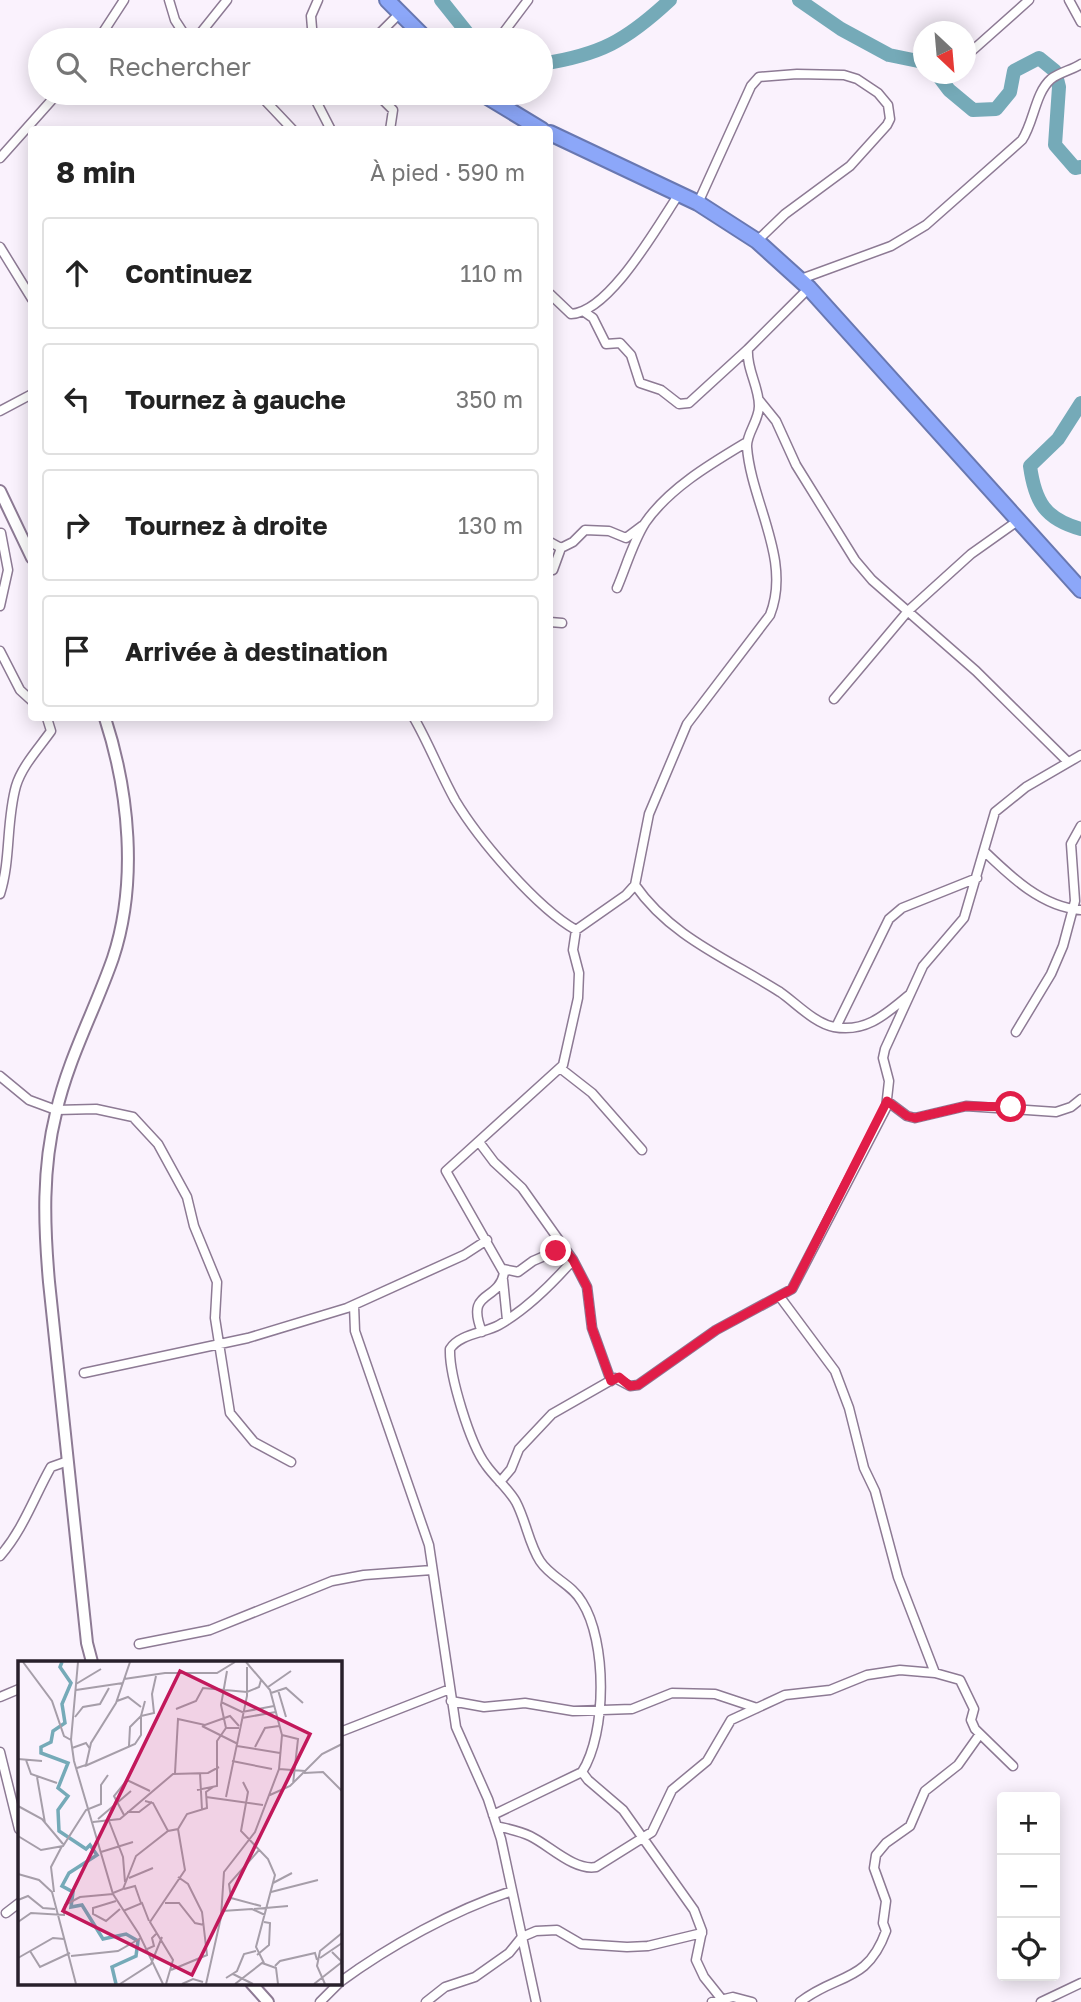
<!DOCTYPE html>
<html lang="fr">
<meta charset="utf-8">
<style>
body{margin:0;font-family:"Golos Text",sans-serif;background:#f2f2f2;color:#222}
.controls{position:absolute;right:21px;bottom:21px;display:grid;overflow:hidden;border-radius:7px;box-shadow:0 4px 18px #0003}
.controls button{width:63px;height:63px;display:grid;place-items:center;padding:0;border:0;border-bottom:2px solid #e0e0e0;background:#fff;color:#222;font:35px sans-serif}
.compass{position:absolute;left:913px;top:21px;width:63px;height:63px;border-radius:50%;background:#fff;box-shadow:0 4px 18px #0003;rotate:154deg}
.stop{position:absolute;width:21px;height:21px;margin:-16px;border:5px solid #e11d48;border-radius:50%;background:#fff}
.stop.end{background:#e11d48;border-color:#fff;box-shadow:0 2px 7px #0008}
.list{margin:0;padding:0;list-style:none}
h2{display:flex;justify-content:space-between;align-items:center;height:91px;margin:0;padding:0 28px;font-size:30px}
h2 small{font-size:23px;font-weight:400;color:#767676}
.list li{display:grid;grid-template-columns:46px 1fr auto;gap:21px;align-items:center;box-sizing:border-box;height:112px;margin:0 14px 14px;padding:0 14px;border:2px solid #e0e0e0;border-radius:7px}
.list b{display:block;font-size:26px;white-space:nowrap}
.list em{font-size:23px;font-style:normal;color:#767676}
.icon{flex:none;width:38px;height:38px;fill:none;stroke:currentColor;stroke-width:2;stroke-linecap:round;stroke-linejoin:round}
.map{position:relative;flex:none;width:1081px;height:2002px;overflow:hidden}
.search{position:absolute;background:#fff;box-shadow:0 4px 18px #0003;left:28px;top:28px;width:525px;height:77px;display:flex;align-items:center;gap:18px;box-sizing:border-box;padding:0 24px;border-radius:38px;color:#767676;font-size:26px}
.panel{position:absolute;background:#fff;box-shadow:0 4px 18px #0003;left:28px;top:126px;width:525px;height:595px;border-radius:7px}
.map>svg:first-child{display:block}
</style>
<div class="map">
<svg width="1081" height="2002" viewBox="0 0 1081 2002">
<rect width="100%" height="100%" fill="#faf2fd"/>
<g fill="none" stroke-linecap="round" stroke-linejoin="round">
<!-- river -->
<path stroke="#75aab8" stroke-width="14" d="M441,0L473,40
M799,0L841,29L889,55L923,62
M541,64C600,55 626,41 670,0
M937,74L949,90L973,110L996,109L1010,92L1014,71L1039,58L1055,71L1059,87L1055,145L1075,168L1081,167
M1081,403L1058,439L1030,466C1035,502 1045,519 1081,529"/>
<!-- street casing -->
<g stroke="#8d7a94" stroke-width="11">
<path id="street" d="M169,0L175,20L188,40
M1069,0L1081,22
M98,40L124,0
M195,40L227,0
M313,40L311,16L318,0
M373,40L401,12
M498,40L528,0
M965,57L1029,0
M258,93L293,130
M312,93L331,130
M376,93L393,110L390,130
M0,158L58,93
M698,203L751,86L759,77L797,74L844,75L857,79L878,93L888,105L890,119L887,125L850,166L785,214L757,241
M0,247L32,299
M801,279L891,246L926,225L1022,140C1034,122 1035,93 1051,79C1060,72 1072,70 1081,64
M550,294L571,314C610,312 658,225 679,194
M583,311L593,318L606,344L620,343L631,355L640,383L661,390L679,404L689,403L748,349
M759,400L776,421L796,465L855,560L872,580L976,671L1067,761
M0,411L32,394
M550,542L561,548
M553,570L561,548L573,542L585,530L609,531L626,538L642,526
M617,588C626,567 633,542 645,523C669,488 712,463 747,442
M0,606L8,570L1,533
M550,622L562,623
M0,651L20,690L32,701
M834,699L908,611L971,554L1019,520
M414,718C429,744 440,773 455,800C479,840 536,907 576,930
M984,851C1011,877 1042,907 1081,910
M635,885C671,937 728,959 780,992C796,1003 814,1023 834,1027C866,1033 886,1014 909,995
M0,894C11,860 6,821 16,786C22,766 39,748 51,731L47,718
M836,1027L889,919L902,908L977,878
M1016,1032L1051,974L1063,946L1075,901L1071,844L1081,826
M560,1068L592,1093L642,1150
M0,1076L29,1100L56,1110L96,1109L133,1117L158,1144L187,1197L194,1226L217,1282L215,1318L230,1413L254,1442L291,1462
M887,1101L907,1116L915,1118L966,1106L1056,1112L1071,1107L1081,1099
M479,1142L494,1162L522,1188L573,1260L587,1287L592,1328L611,1381
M503,1269L518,1272L533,1261L563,1248
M503,1280L507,1320
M354,1305L355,1331L429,1545L456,1727L488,1799L501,1839L536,2002
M482,1332C465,1289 498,1303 504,1273L446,1171L563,1065L578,998L579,973L573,950L576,930L626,895L635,885L649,814L687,724L770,615C792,560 751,502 747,447C746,434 759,421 759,406C759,386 746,369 748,349L809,288
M84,1373L248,1338L347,1308L464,1255L487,1240
M500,1482L511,1469L519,1449L552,1414L615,1378L630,1386L638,1385L716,1330L792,1289L886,1108L889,1081L883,1058L885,1049L923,966L964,918L995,812L1026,787L1081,755
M0,1556C23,1530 34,1497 51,1467L68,1461
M139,1644L210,1630L332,1581L364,1575L432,1570
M935,1673L960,1680L974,1709L971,1720L975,1729L1013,1766
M0,1697L19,1689
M451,1701L484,1707L525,1703L573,1711L632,1709L672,1693L715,1694L757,1708
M340,1732L450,1689
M0,1752L19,1829
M582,1772L588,1780L623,1810L694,1910L702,1931L696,1960L704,1977L724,2002
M493,1815L582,1772C607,1733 607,1641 582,1602C572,1584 551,1578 540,1561C529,1544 526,1521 516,1502C508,1488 495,1478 486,1465C470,1444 449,1375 450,1349C459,1334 485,1333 499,1325C527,1309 552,1284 573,1260
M497,1826C508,1829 520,1831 530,1836C549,1845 574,1871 596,1867L652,1832L672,1790L707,1761L731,1720L785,1695L830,1690L867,1675L900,1670L935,1673L898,1577L875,1491L864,1468L849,1408L835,1371L780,1297
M6,1913L19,1903
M340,1982C389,1946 454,1910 512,1891
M320,2002L339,1983
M426,2002L445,1987L475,1977L509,1953L522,1937L536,1931L557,1930L581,1944L627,1947L648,1946L702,1933
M712,2002L733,1997L752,2002
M800,2002C837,1973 867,1984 886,1931L883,1923L886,1901L874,1868L876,1855L886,1843L910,1826L925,1791L958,1765L980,1734
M1041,2002L1081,1983"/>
</g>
<!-- secondary casing -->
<g stroke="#8d7a94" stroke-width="14">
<path id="secondary" d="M0,491L32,558
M92,1662L87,1643L49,1282C44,1225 42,1169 56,1113C68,1059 95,1010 113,958C138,882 129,792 105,718
M251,1983L268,2002"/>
</g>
<!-- highway casing -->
<g stroke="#6978b1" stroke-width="18">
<path id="highway" d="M387,0L427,40
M481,93L542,130
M550,133L698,203L757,241L809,288L1081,590"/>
</g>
<!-- street -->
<use href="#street" stroke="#fff" stroke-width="8"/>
<!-- secondary -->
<use href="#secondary" stroke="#fff" stroke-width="10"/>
<!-- highway -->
<use href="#highway" stroke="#8ca7f9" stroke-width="14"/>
</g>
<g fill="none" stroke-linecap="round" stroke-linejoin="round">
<!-- route -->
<path stroke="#e11d48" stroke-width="9" d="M556,1251L563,1248L573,1260L587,1287L592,1328L611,1381L619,1377L630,1386L638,1385L716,1330L792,1289L887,1101L907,1116L915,1118L966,1106L1011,1107"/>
</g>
<!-- overview -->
<g transform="translate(18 1661)">
<rect width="324" height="324" fill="#faf2fd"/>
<path fill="none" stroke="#75aab8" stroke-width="3.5" d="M44,1L42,6L53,22L44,43L47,62L35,70L33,81L23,86V92L50,102L40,127L50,135L40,149L41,170L68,188L72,184L79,194L51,212L44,225L55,231L53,246L64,244L85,278L108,273L120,280L118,295L94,306L98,323"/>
<path fill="none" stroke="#a69ea9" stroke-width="2" d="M5,1L34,40L46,75L53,79M60,1L53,79L56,100L95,233L121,273L145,323M106,18L147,12H199L217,1M58,23L83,8M250,26L273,10M58,29L105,22M260,29L268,56M253,32L268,27L285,42M99,40L110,36L123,46M203,41L224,51L256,45M158,48L178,40L185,27L229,31L241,26L243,19M57,56L65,46L82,43L91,27M224,57L258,51M184,65L220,83M208,67L203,44L209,10M264,74L280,78L275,123M111,85L112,66L123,55L127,40M219,85L262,92M237,86L247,67L261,65M54,87L68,82L72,88M0,98L24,100M8,99L13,113L39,122M214,100L254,108M67,105L117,83L123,74V55L136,52L134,33L138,15M59,107L68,104L73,82L98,42L112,1M261,108L287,110M157,112L160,58L187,64L212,55L221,65M182,112L184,149M286,112L305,111L324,130M19,116L27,162M225,121L230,131L223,170L250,198L257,214L238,286L246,302M179,129L199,125V80L208,67H221M252,134L272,125L304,93L324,83M188,136L245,144M208,136L229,35V6M127,140L135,142L150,170M0,145L24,158L45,183M109,151H121L134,141M106,154L96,135L109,119L132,130M80,158L113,130M91,160L105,196L107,221M75,161L102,158L155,113L190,112L201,106M0,175L23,189L45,185L68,149L83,143V124L90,114M83,191L115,181M0,213L21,219L34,231L58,323M111,217L135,207M255,222L274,212M106,228L117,225L123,242M36,231L33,206L44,185M253,231L300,219M95,232L105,228L118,195L150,170L160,168L169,153L189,147L188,131L195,126M213,237L243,245M0,239L10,235L25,247L37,248M98,240L75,247V253L88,260L102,248M147,242H161L177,262L186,264M236,248L270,245M206,249L213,237L211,223L241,189M105,250L124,242L131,260M204,250L234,248L247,254M0,261L13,252L46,254L47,244L62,236L95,233M127,289L136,285L134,277L139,272M12,290L22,306L52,292M239,294L251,284L252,262L246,261M53,295L100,290L123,277M0,297L35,277L46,278M302,297L324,282M257,305L262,300L297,292L299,299M153,309L189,294L184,251L170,223L160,216M215,313L235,323M208,317L219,310L226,293L238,290M102,323L133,303L144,276M148,323L155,299L132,261L167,209L160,168M164,323L175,318L185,321M188,323L203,256L206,211L237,171L261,108L264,74L252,29L228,1M217,323L244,302L258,307L260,323M296,323L324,301L314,291M307,323L299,305L302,290L324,272"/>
<path fill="#c2185b" fill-opacity="0.15" stroke="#c2185b" stroke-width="3.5" d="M162,10L292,73L174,314L45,250Z"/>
<rect width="324" height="324" fill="none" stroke="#28202b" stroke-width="3.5"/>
</g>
</svg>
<div class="controls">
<button>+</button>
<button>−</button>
<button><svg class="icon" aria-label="locate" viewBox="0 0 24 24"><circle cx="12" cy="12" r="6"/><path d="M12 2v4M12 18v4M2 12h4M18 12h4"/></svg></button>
</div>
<svg class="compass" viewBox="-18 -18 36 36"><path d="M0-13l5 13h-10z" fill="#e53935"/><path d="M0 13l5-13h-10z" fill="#767676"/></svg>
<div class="stop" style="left:1011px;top:1107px"></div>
<div class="stop end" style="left:556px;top:1251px"></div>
<div class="search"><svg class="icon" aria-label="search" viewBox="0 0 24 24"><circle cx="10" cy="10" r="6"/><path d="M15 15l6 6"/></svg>Rechercher</div>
<section class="panel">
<h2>8 min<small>À pied · 590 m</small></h2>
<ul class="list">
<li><svg class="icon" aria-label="ahead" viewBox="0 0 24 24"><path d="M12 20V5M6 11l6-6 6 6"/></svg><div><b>Continuez</b></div><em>110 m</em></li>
<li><svg class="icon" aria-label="left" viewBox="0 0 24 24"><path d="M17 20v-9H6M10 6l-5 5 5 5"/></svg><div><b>Tournez à gauche</b></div><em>350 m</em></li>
<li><svg class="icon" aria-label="right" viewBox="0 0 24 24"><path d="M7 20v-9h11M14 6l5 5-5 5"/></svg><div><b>Tournez à droite</b></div><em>130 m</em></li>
<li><svg class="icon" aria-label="arrive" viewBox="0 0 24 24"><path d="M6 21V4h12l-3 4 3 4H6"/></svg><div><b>Arrivée à destination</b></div></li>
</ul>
</section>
</div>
